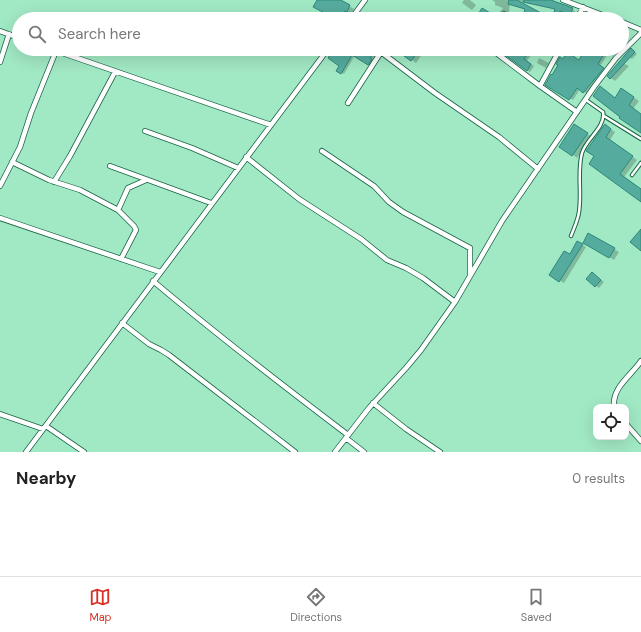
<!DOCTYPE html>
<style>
body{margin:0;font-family:"DM Sans",sans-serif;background:#f6f6f6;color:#222}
.controls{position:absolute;right:12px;bottom:12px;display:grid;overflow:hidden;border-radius:8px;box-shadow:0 4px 16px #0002}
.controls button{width:36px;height:36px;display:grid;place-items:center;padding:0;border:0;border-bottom:1px solid #e0e0e0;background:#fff;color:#222;font:20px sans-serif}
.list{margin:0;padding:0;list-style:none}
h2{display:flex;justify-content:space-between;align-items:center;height:52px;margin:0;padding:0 16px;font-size:17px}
h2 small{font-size:13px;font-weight:400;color:#767676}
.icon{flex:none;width:22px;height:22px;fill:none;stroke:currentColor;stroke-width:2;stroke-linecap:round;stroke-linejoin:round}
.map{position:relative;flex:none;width:641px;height:452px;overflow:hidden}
.search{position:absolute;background:#fff;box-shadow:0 4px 16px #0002;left:12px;right:12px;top:12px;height:44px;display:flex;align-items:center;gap:10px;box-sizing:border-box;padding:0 14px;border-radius:22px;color:#767676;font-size:15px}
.sheet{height:124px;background:#fff}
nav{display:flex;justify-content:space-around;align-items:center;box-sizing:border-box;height:56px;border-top:1px solid #e0e0e0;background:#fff;font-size:11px;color:#767676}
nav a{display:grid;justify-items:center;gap:2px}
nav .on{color:#d93025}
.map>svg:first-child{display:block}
</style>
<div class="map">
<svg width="641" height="452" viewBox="0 0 641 452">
<rect width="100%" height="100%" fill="#a1e8c4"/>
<!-- shadow -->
<path fill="#0003" d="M319,0H339L354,9L352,13L350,12L346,19H337Z
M464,0H470L476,5L472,10L462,3Z
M492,0H546L575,11L573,16L564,12L562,15L558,13L556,9L518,1L550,19H523L526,9L510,4L509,12H505L504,17L497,15L503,8L495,5V2Z
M474,16L477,18L495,17L502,19H471Z
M337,49H341L347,54L351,49L362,56L367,49L376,55L372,60L374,62L371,66L355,55L344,74L338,71L341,66L332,56Z
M410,49H424L425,50L416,63L412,60Z
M499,49H535L527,61L534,66L530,72Z
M539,49H549L546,53Z
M585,49H596L608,54L600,66L606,70L587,94L580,89L573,100L546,84L579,61Z
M634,51L637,54L632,59L626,55Z
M539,58L549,63L546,68L537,63Z
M621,62L629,66L615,81L608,76Z
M626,92L639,101L633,109L641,115V132L616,99Z
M579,128L592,137L577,158L573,155Z
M609,128L615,132L610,140L637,160L624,177L641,189V200L590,164Z
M589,234L619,252L614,260L584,242Z
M578,242L586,247L564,283L550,275L570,256Z
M595,275L604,282L599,288L588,279Z"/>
<!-- building -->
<path fill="#55ac9e" stroke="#2c887b" d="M317,0H341L350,5L347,12L345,11L340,19H336L313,7Z
M509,0H517L552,19H538L532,16L531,19H522L525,9L508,4Z
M524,0H551L573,8L570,15L560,11L559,14L554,12L555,9L523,2Z
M482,8L495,16L497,14L504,19H475Z
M631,48L635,52L610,79L607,76Z
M336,49H342L347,52L349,49H353L362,55L366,49L374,53L370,58L372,59L368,65L352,55L341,74L336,71L339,66L328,58L330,54L332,55Z
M409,49H420L411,61L404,56Z
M497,49H531L524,59L531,64L527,71Z
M585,49H607L598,64L604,68L583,93L577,88L569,100L545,85L550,76L551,74L552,75L558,65L556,64L560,57L563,59L567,52L579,60Z
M600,86L615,98L621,88L634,97L629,105L641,114V133L619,118L620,117L593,96Z
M574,124L588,133L572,156L559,147Z
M605,124L611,129L606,137L633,156L620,174L641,189V202L589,164L594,156L586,151Z
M641,229V251L630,242Z
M588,233L615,248L609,258L583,243Z
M577,241L583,244L559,282L549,275L564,251L570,254Z
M592,272L601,280L595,287L586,279Z"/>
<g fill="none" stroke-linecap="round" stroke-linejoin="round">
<!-- lane casing -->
<g stroke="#186345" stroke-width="4.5">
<path id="lane" d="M604,116L641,139
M632,175L641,163
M571,236C574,228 578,220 579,212C582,192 577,171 582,153C586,139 606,127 603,112L586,100"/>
</g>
<!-- street casing -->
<g stroke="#186345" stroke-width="6">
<path id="street" d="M563,0L613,19
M504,14L513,19
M444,17L448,19
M351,19L365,0
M577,19L583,7
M622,22L641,30
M0,31L19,38
M51,49L271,125
M377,49L435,93L499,137L538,169
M491,49L540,86L577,112
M0,62L9,34
M540,86L560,49
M348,103L381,52
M145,131L192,148L238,168
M322,151L374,186L389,202L403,212L470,248V275
M246,157L299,199L361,239L387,260L406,268L423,278L455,302
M12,162L49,180L80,190L118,210L134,226L136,230L121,259
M110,166L211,203
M54,182L70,156L115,72
M0,186L20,147L31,113L56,51
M118,210L128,188L146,180
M0,218L160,272
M153,281C216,334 282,385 348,435
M122,323L149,344L161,350L169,355L295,452
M373,403L406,429L440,452
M614,407C612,387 631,376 641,361
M0,414L43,429
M626,424L641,441
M46,426L84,452
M346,438L364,452
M26,452L328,49
M335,452L369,408L406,368L421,350L455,302L502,221L594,87L616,58L641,33"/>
</g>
<!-- lane -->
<use href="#lane" stroke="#fff" stroke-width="2.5"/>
<!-- street -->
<use href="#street" stroke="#fff" stroke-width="4.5"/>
</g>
</svg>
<div class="controls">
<button><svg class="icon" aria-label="locate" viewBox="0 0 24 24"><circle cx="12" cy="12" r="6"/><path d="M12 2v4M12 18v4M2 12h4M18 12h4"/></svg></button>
</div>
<div class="search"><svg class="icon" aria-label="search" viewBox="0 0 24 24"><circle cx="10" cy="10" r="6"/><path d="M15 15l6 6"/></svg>Search here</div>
</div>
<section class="sheet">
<h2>Nearby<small>0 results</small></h2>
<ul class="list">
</ul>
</section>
<nav>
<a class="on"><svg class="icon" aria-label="map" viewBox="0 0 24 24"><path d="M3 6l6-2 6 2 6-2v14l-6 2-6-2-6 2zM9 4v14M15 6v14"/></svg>Map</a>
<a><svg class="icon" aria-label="directions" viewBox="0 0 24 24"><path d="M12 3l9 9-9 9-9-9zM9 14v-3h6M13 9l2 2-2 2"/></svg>Directions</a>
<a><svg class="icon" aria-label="saved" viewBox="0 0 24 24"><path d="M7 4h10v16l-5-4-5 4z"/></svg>Saved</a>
</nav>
